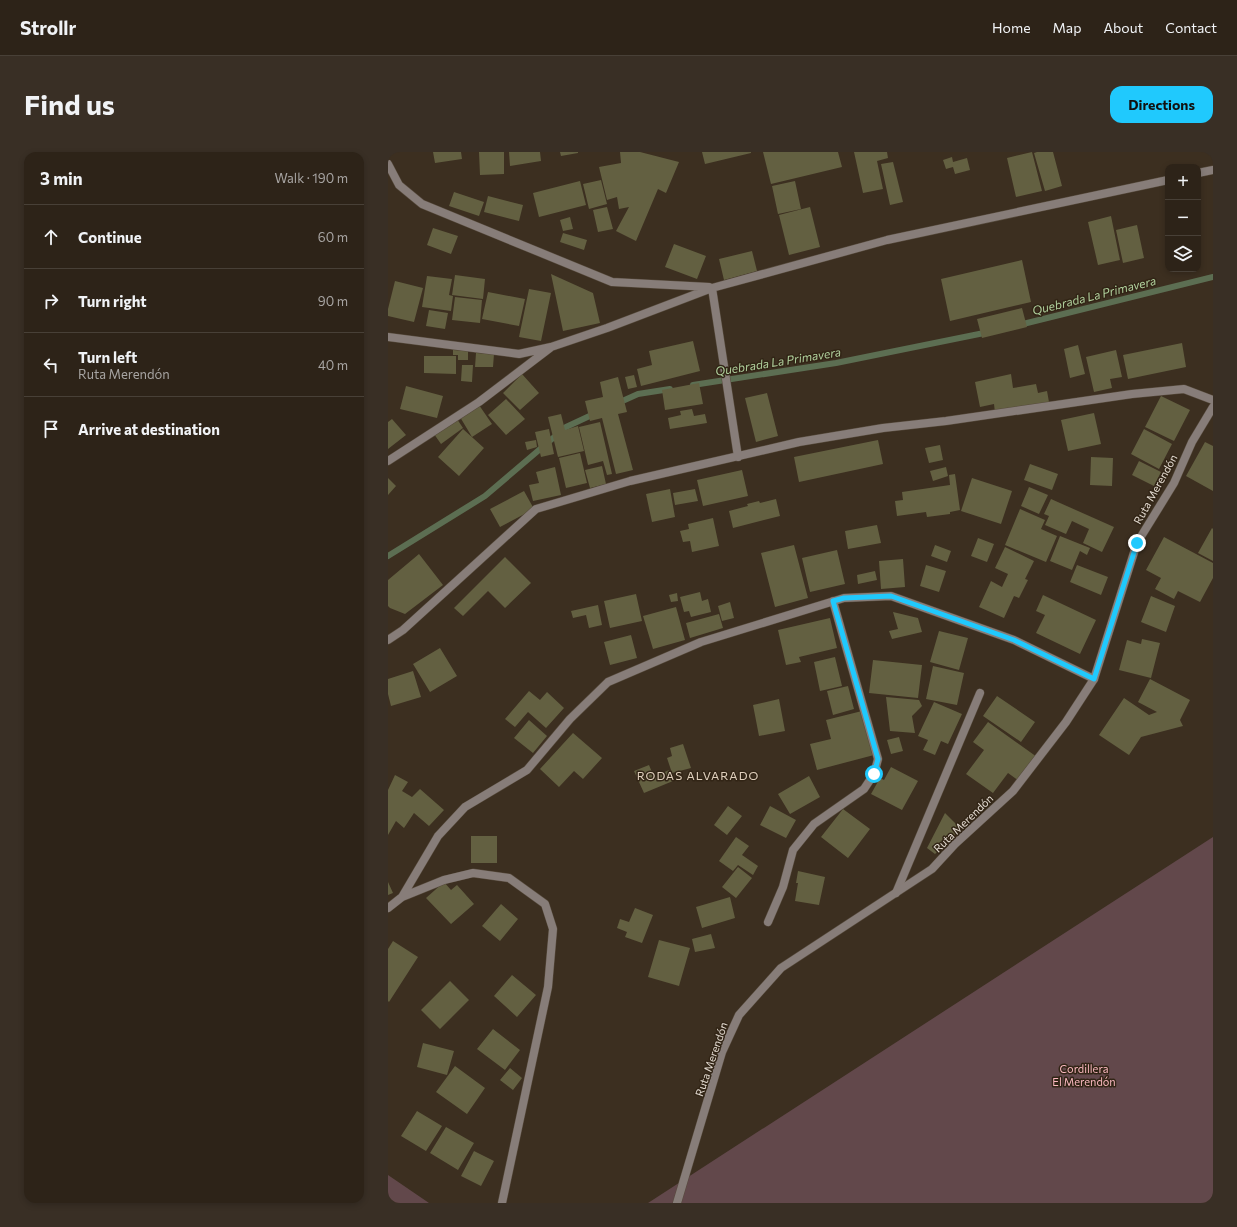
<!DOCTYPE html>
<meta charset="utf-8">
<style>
body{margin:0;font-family:Commissioner,sans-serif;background:#392f25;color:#f1f3f6}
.controls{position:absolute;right:12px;top:12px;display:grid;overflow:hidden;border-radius:8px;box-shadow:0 2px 6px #0003}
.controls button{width:36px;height:36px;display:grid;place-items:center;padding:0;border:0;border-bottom:1px solid #484037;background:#2d2318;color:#f1f3f6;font:20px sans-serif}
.stop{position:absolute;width:12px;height:12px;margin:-9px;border:3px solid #20c9fd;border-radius:50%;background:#fff}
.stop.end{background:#20c9fd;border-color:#fff;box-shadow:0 1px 4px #0008}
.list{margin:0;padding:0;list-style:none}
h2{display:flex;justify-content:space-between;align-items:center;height:52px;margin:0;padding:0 16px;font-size:17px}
h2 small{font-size:13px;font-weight:400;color:#a7a4a2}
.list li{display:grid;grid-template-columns:26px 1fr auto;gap:12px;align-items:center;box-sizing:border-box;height:64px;padding:0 16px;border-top:1px solid #484037}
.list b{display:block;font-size:15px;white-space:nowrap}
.list p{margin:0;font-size:13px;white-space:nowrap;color:#a7a4a2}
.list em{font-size:13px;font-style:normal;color:#a7a4a2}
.icon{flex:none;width:22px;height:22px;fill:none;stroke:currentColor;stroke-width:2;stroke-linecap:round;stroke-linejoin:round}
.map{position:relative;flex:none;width:825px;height:1051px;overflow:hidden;border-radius:12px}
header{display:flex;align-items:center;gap:24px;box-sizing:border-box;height:56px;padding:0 20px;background:#2d2318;border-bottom:1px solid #484037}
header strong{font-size:19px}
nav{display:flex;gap:22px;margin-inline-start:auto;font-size:14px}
.intro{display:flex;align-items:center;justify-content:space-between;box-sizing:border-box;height:96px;padding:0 24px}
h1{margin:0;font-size:28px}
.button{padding:10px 18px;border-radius:12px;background:#20c9fd;color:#111;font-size:14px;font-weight:700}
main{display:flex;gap:24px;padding:0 24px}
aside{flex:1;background:#2d2318;border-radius:12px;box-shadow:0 2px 6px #0003}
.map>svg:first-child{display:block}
</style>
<header>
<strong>Strollr</strong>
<nav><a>Home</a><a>Map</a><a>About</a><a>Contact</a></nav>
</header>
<div class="intro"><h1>Find us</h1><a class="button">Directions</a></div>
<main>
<aside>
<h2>3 min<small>Walk · 190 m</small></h2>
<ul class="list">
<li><svg class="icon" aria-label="ahead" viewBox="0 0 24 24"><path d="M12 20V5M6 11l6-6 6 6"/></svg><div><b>Continue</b></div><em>60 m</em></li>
<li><svg class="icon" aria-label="right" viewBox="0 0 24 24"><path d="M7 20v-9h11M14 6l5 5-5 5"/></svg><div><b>Turn right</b></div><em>90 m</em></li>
<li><svg class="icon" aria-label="left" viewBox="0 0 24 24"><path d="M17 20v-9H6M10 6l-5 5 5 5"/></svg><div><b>Turn left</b><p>Ruta Merendón</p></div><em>40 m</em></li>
<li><svg class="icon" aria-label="arrive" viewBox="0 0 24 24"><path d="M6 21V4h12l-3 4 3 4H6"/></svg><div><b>Arrive at destination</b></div></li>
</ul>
</aside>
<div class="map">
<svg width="825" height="1051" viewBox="0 0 825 1051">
<rect width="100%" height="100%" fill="#3c2f20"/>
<!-- green -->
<path fill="#62484b" d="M825,685V1051H260Z
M0,1023L41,1051H0Z"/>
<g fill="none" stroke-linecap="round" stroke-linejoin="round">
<!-- stream -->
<path stroke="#5c6e52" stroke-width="6" d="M631,173L825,125
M305,233L448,211L601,180
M230,251L250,242L282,237
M0,404L97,344L178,275L208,261"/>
</g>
<!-- building -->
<path fill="#636041" d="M45,0H73L74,7L47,11Z
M91,0H116V22L92,23Z
M121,0H152L153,9L122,14Z
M172,0H190V1L173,4Z
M232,0H252L291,10L278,41L270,37L248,89L228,79L241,55L231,57L229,45L219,48L211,15L233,11Z
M314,0H363V1L317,12Z
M375,0H450L454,15L383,32Z
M466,0H499L500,6L489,9L495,37L475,41Z
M644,0L654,39L628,45L619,6Z
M649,0H665L674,34L657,39L646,1Z
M564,5L565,10L579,6L582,18L567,22L565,15L558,17L555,8Z
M505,10L515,50L502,53L493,12Z
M213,28L219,52L201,57L195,32Z
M192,29L198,53L151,65L145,41Z
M407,29L413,57L390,62L384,34Z
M66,40L96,50L91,64L61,54Z
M100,44L135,53L131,69L96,60Z
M219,55L225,77L210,80L205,58Z
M422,55L432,95L401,103L391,63Z
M723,64L732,108L710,113L700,70Z
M182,65L185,77L175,79L172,68Z
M749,73L756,106L735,111L728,78Z
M45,76L70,84L63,102L39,93Z
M175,81L199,88L196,98L172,90Z
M286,92L318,104L309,127L277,115Z
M364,99L369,119L336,128L331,107Z
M634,108L643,150L562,169L553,127Z
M163,122L205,141L212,171L175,179Z
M67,123L97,127L95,147L64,143Z
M39,124L64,127L61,143L65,144L63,159L34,155Z
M7,129L35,136L26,170L0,164V157Z
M141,137L163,141L153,189L131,185Z
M100,140L137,147L131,174L94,167Z
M67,145L94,148L92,171L64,168Z
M634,156L639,175L594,186L589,167Z
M41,158L60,161L57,177L38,174Z
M305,189L312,219L253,234L249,217L264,213L261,199Z
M794,191L798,215L740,227L735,203Z
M690,193L697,222L682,226L676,197Z
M65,198L80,199V208H70V203H65Z
M728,198L734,225L722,227L724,236L706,240L698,205Z
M88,201L106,202L105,215H87Z
M36,204H68V222L36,221Z
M74,213H85L84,230L73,229Z
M134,222L151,241L132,258L115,241Z
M623,222L625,236L648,232L650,241L659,239L661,250L607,261L606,252L592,255L587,230Z
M246,223L249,235L240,237L237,225Z
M230,225L239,260L230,262L245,318L228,322L214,266L202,269L197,249L215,245L212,230Z
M311,231L315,252L277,258L274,238Z
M18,234L55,244L49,266L12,257Z
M379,241L390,284L368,290L357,246Z
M773,244L802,258L786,289L757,275Z
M118,247L137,267L118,283L100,263Z
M91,253L104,272L84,285L72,265Z
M304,257L306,264L317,262L319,271L282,277L280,266L293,263L292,259Z
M706,261L713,292L680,299L673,268Z
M173,262L177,278L190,274L196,299L170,305L160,265Z
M4,267L18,283L0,297V270Z
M69,267L75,276L53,292L46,282Z
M212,270L224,322L219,323L215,309L200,313L191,275Z
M75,277L96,296L71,324L50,305Z
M161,277L166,302L153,305L147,280Z
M756,277L784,292L771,317L743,302Z
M148,288L149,295L139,298L137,290Z
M490,288L495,312L411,330L406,305Z
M817,290L825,294V339L798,324Z
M552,293L555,308L541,311L537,296Z
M192,301L199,331L178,336L171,306Z
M703,305L725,306L724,334L702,333Z
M751,309L773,320L766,334L744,323Z
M642,312L670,322L664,338L636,328Z
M214,314L218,332L202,336L197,318Z
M167,315L173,343L145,349L141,333L151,331L148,320Z
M558,315L560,324L545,329L542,319Z
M354,318L360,344L315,354L309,328Z
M567,322L572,358L562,360V362L539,365L538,360L509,364L507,349L515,348L514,340L562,333L561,323Z
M0,326L8,334L0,343Z
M584,326L624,339L613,372L573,359Z
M641,335L660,343L651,362L633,354Z
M282,337L287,365L264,370L258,342Z
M307,337L310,349L287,353L285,341Z
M136,339L146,357L112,375L102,357Z
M388,347L392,364L345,376L341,359L360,354L359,352L371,349L372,351Z
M663,347L726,375L714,400L695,391L701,377L684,369L678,382L657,373L661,364L656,362Z
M632,357L657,368L653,377L669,384L658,410L617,393Z
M325,366L331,394L304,400L302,389L295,390L292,379L301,377L300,372Z
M489,373L493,391L460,397L457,379Z
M824,376L825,377V409L810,401Z
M672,384L702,396L699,403L692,399L684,418L662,409Z
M776,385L825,411V426L812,450L790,439L786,447L767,437L773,426L758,418Z
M590,386L606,392L599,410L583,404Z
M406,393L420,446L387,455L373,401Z
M547,393L563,399L559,410L543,404Z
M617,395L646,409L637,427L640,428L631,446L626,444L616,466L591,455L603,429L614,435L620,422L607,416Z
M449,398L457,432L422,440L414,406Z
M31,402L55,433L17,462L2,456L0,454V428Z
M117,405L143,431L117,456L100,439L75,464L66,456Z
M515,407L517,435L493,437L491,409Z
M538,413L558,419L551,440L532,434Z
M689,413L720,425L713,443L682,430Z
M487,419L489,428L470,432L469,423Z
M312,440L314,449L320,447L323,460L303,465L301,459L296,460L292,445Z
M289,441L290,449L283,450L281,443Z
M248,442L254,469L222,476L216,449Z
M655,443L708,468L692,502L648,481L657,463L648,459Z
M763,444L787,454L778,480L753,470Z
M342,450L346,466L334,469L330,454Z
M210,453L214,473L201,476L198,463L185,466L183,459Z
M288,455L297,488L265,497L255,464Z
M505,460L530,466L534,480L504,487L501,479L510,477Z
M331,462L335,476L302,486L298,471Z
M442,466L449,496L411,505L413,510L398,513L390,478Z
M551,479L580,486L571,518L542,510Z
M243,483L249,506L222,513L216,490Z
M754,487L772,491L763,526L731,518L739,488L753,492Z
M52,496L69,524L42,540L25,512Z
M447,505L454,534L432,539L426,510Z
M485,508L534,513L530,546L481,541Z
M545,514L576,521L569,553L538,547Z
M25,519L33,545L3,554L0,542V527Z
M762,527L802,548L792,568L795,574L753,585L741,603L711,583L736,546L761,563L769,560L750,550Z
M460,534L466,557L445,563L439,539Z
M141,539L152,548L159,540L176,556L158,576L140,560L127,575L117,567Z
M609,544L647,570L633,590L595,564Z
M498,545L531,548L534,554L524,564L527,581L502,579Z
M391,547L397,579L371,584L365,553Z
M546,550L574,562L560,592L553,589L547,603L535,598L540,588L530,584Z
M474,559L486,603L429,618L422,592L443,587L438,568Z
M141,568L159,584L145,601L126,586Z
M600,570L649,605L631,629L620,621L605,641L578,622L596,598L585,590Z
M185,581L214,606L195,627L186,619L171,635L152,617Z
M511,585L515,599L503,602L499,588Z
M295,592L303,616L284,621L279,606L284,604L282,596Z
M261,613L266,625L281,618L285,629L256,641L246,619Z
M503,615L530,629L514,658L483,642L492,626L496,628Z
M7,623L20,630L14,639L24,645L32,637L56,658L41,674L26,661L16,676L8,669L0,683V638Z
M421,624L432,645L402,662L390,642Z
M340,654L354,664L339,683L326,673Z
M382,654L408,668L398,686L372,673Z
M455,657L482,677L460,706L433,685Z
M557,661L573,677L547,702L539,696Z
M83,684H109V711H83Z
M348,685L361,694L354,703L370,714L365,723L350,713L345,719L331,709Z
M350,715L364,726L348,746L334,735Z
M410,719L437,725L431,753L407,749L410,731H408Z
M0,730L5,741L0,743Z
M56,730L63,738L69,733L86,752L63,772L38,746Z
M342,745L347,766L314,776L308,755Z
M113,752L130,767L112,789L94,774Z
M247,756L265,763L254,791L237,785L239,780L229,776L232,767L241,770Z
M323,782L327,796L307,800L304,787Z
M271,788L302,796L291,834L260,825Z
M5,789L30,805L1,850L0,849V797Z
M124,823L148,843L129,865L106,844Z
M62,829L81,848L52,877L33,858Z
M105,877L132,898L117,918L89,897Z
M35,891L66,899L59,923L29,915Z
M67,914L97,936L79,962L48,940Z
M122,916L134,926L125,938L112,928Z
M29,959L54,974L38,999L13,984Z
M58,975L86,991L70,1018L42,1001Z
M86,999L106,1009L93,1034L73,1024Z"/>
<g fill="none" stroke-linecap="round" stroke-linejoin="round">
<!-- minor casing -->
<g stroke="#574b3d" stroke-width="9">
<path id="minor" d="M0,12L11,33L34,52L224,130L321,135
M810,21L825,18
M324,136L350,305
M0,185L131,202L163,195L219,176L324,136L499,88L780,28
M0,309L91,250L162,196
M0,488L15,478L148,357L242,329L411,290L495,276L558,269L744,242L796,237L825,248
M508,741L592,541
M14,745L56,728L85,721L121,726L157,752L165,777L160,835L114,1051
M0,756L14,745L50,684L77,655L139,618L182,567L220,530L313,490L456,446L503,444L626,488L706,527
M380,770L395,735L405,698L426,672L476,637L486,622L490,607L445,449"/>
</g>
<!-- tertiary casing -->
<g stroke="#574b3d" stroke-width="9">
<path id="tertiary" d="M289,1051L334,900L351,863L393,816L544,717L567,692L625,639L678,570L706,527L749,391L786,331L804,290L825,255"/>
</g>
<!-- minor -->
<use href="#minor" stroke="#877d79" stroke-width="8"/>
<!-- tertiary -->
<use href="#tertiary" stroke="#877d79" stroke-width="8"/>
</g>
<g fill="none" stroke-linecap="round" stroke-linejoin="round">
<!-- route -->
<path stroke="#20c9fd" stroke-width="5" d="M486,622L490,607L445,449L456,446L503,444L626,488L706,527L749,391"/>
</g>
<g text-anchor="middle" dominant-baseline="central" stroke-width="3" stroke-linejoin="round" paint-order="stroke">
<!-- street labels -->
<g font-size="11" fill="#e5ddd3" stroke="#322516">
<text transform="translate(767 337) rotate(-61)">Ruta Merendón</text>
<text transform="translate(575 671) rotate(-44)">Ruta Merendón</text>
<text transform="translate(323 907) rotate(-71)">Ruta Merendón</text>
</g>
<!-- park labels -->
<g font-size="11" fill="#fbb9c0" stroke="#322516">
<text x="696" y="916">Cordillera<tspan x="696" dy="13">El Merendón</tspan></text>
</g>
<!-- water labels -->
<g font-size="12" font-style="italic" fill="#b0d09d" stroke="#322516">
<text transform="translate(706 143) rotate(-14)">Quebrada La Primavera</text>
<text transform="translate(390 209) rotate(-9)">Quebrada La Primavera</text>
</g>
<!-- neighbourhood labels -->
<g font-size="12" letter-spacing="1" fill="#dfcfbc" stroke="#322516">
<text x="310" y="623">RODAS ALVARADO</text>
</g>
</g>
</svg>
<div class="controls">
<button>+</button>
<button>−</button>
<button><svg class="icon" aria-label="layers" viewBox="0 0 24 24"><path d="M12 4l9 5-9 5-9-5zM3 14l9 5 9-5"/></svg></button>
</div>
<div class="stop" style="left:486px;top:622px"></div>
<div class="stop end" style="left:749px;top:391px"></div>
</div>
</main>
